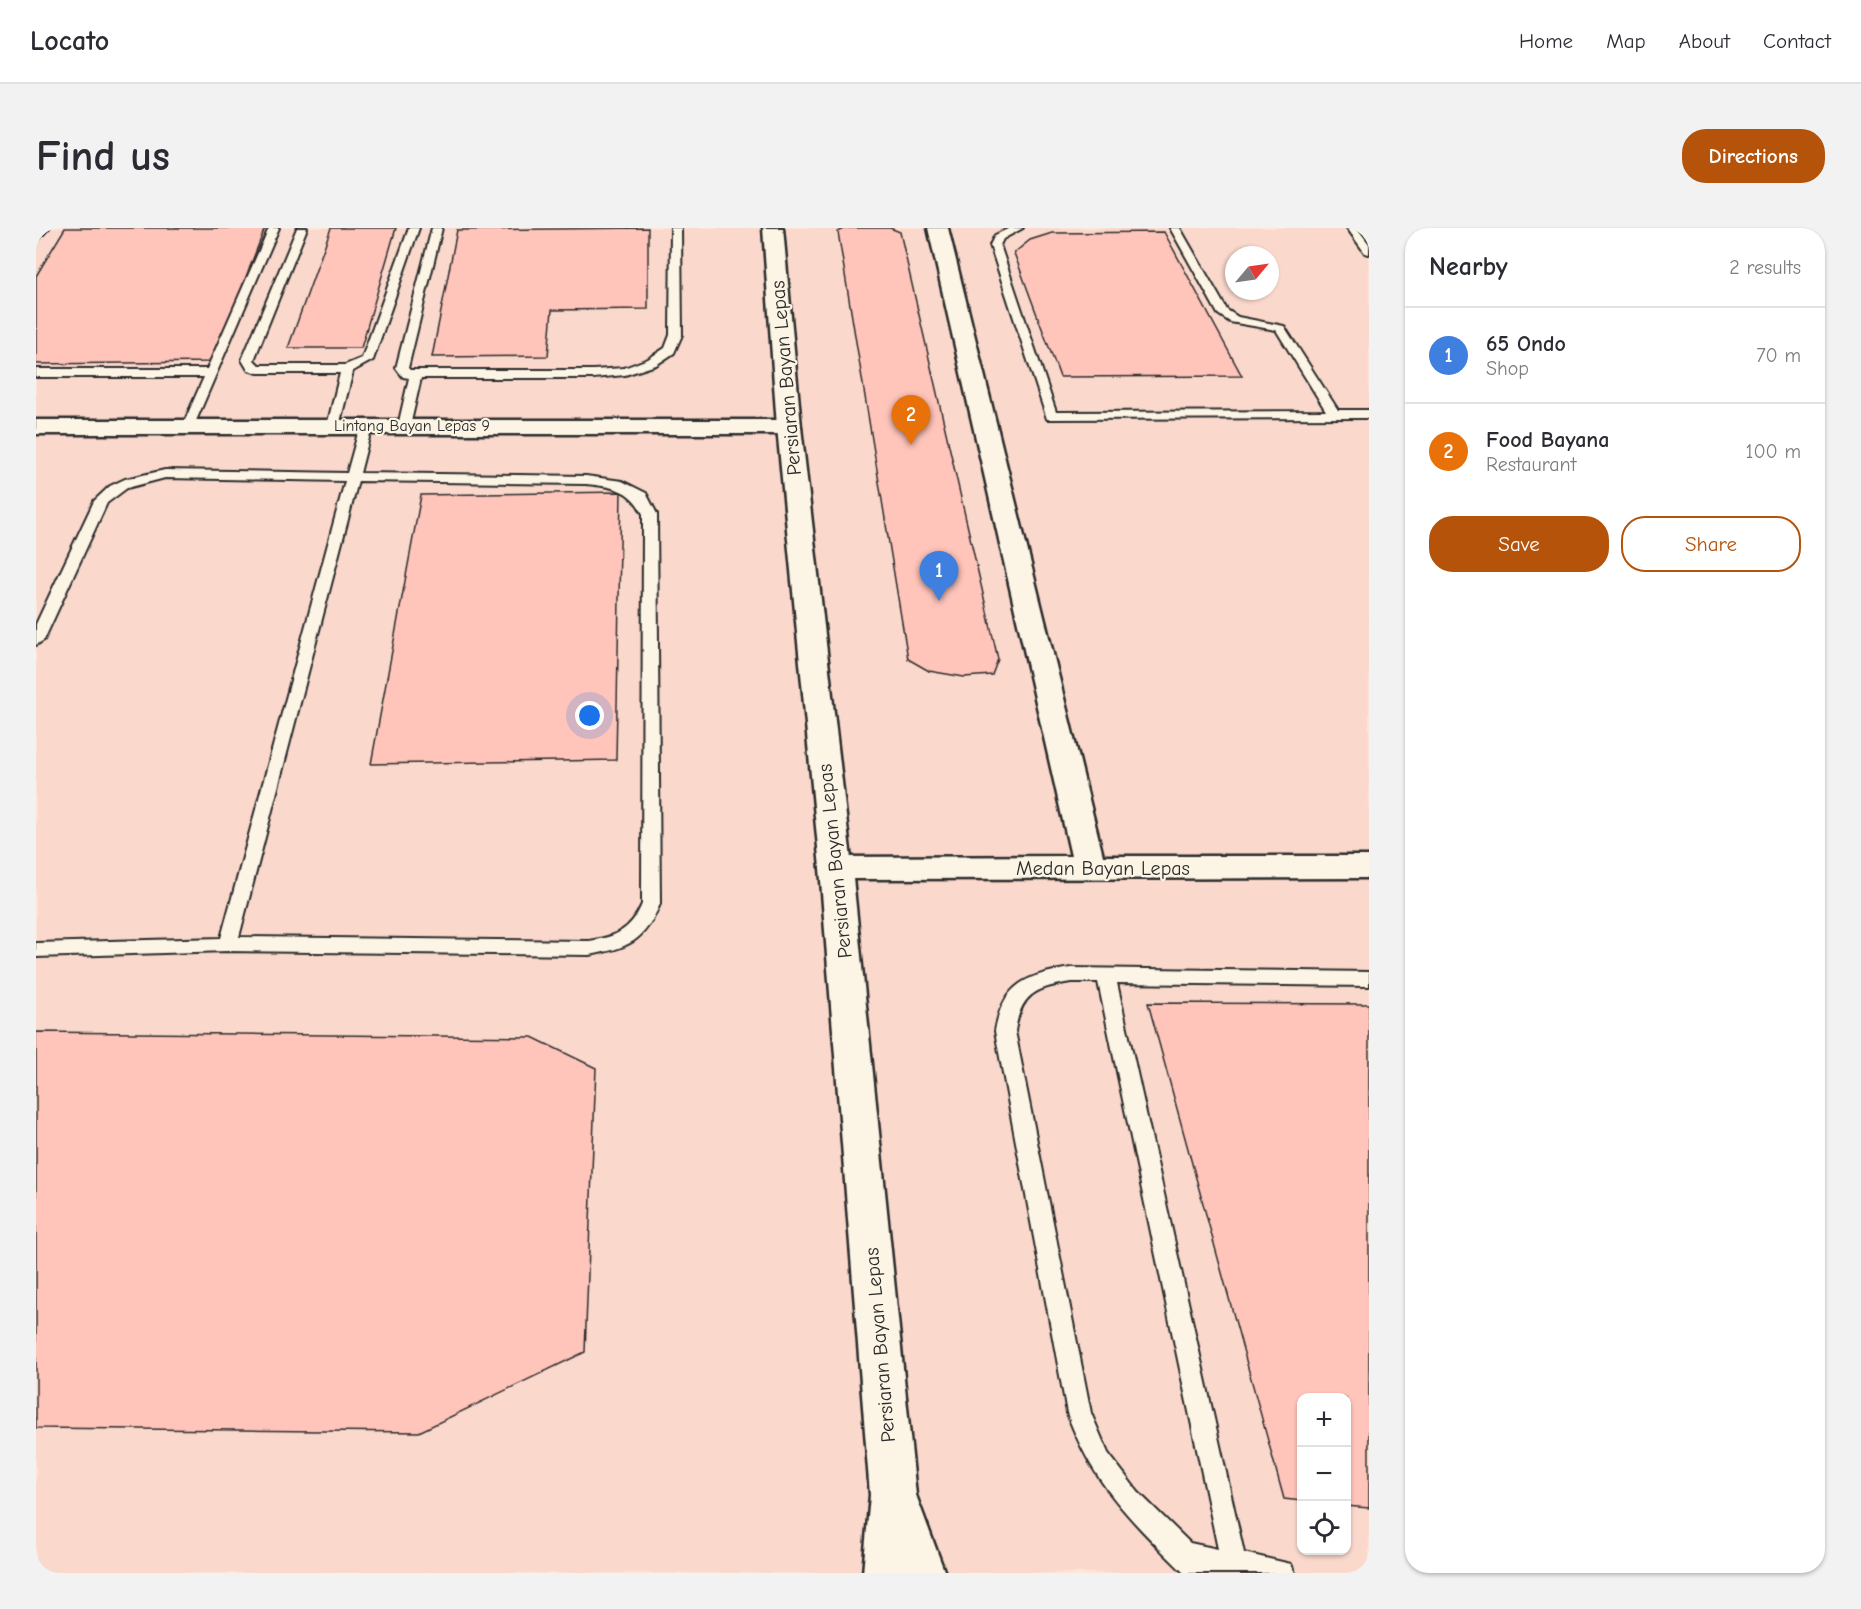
<!DOCTYPE html>
<meta charset="utf-8">
<style>
body{margin:0;font-family:"Comic Neue",sans-serif;background:#f2f2f3;color:#2b2b33}
.controls{position:absolute;right:18px;bottom:18px;display:grid;overflow:hidden;border-radius:12px;box-shadow:0 2px 4px #0004}
.controls button{width:54px;height:54px;display:grid;place-items:center;padding:0;border:0;border-bottom:2px solid #e1e1e2;background:#fff;color:#2b2b33;font:30px sans-serif}
.compass{position:absolute;left:1189px;top:18px;width:54px;height:54px;border-radius:50%;background:#fff;box-shadow:0 2px 4px #0004;rotate:61deg}
.you{position:absolute;left:554px;top:488px;width:21px;height:21px;margin:-15px;border:4px solid #fff;border-radius:50%;background:#1a73e8;box-shadow:0 0 0 9px #1a73e833}
.badge{display:grid;place-items:center;width:39px;height:39px;border-radius:50%;background:#b45309;color:#fff;font-size:20px;font-weight:700}
.pin{position:absolute;translate:-50% -50px;filter:drop-shadow(0 2px 3px #0008)}
.pin::after{content:'';position:absolute;top:32px;width:21px;height:18px;background:inherit;clip-path:polygon(0 0,100% 0,50% 100%)}
.list{margin:0;padding:0;list-style:none}
h2{display:flex;justify-content:space-between;align-items:center;height:78px;margin:0;padding:0 24px;font-size:26px}
h2 small{font-size:20px;font-weight:400;color:#7c7c81}
.list li{display:grid;grid-template-columns:39px 1fr auto;gap:18px;align-items:center;box-sizing:border-box;height:96px;padding:0 24px;border-top:2px solid #e1e1e2}
.list b{display:block;font-size:22px;white-space:nowrap}
.list p{margin:0;font-size:20px;white-space:nowrap;color:#7c7c81}
.list em{font-size:20px;font-style:normal;color:#7c7c81}
.actions{display:flex;gap:12px;padding:18px 24px}
.actions a{flex:1;padding:14px 0;border:2px solid #b45309;border-radius:24px;text-align:center;font-size:21px;color:#b45309}
.actions .main{background:#b45309;color:#fff}
.icon{flex:none;width:33px;height:33px;fill:none;stroke:currentColor;stroke-width:2;stroke-linecap:round;stroke-linejoin:round}
.map{position:relative;flex:none;width:1333px;height:1345px;overflow:hidden;border-radius:24px}
header{display:flex;align-items:center;gap:36px;box-sizing:border-box;height:84px;padding:0 30px;background:#fff;border-bottom:2px solid #e1e1e2}
header strong{font-size:28px}
nav{display:flex;gap:33px;margin-inline-start:auto;font-size:21px}
.intro{display:flex;align-items:center;justify-content:space-between;box-sizing:border-box;height:144px;padding:0 36px}
h1{margin:0;font-size:42px}
.button{padding:15px 27px;border-radius:24px;background:#b45309;color:#fff;font-size:21px;font-weight:700}
main{display:flex;gap:36px;padding:0 36px}
aside{flex:1;background:#fff;border-radius:24px;box-shadow:0 2px 4px #0004}
.map>svg:first-child{display:block}
</style>
<header>
<strong>Locato</strong>
<nav><a>Home</a><a>Map</a><a>About</a><a>Contact</a></nav>
</header>
<div class="intro"><h1>Find us</h1><a class="button">Directions</a></div>
<main>
<div class="map">
<svg width="1333" height="1345" viewBox="0 0 1333 1345">
<rect width="100%" height="100%" fill="#fde6d8"/>
<filter id="ink" filterUnits="userSpaceOnUse"><feTurbulence type="fractalNoise" baseFrequency=".0167" numOctaves="2"/><feDisplacementMap in="SourceGraphic" scale="12" xChannelSelector="R" yChannelSelector="G"/><feConvolveMatrix kernelMatrix="1 2 1 2 8 2 1 2 1" color-interpolation-filters="sRGB"/></filter>
<g filter="url(#ink)">
<!-- built -->
<path fill="#fad8cc" fill-rule="evenodd" d="M0,0H1333V1345H0ZM1198,27H1234V63H1198ZM1266,1170H1310V1322H1266Z"/>
<!-- building -->
<path fill="#ffc4ba" stroke="#2b2b2b" stroke-width="1.5" d="M29,0H229L177,134L0,136V48Z
M295,0H360L325,120H252Z
M612,0V81L516,82L512,128L396,129L421,2Z
M810,0H854L864,4L962,431L956,447L928,449L893,443L872,431L802,4Z
M1128,4L1206,148L1024,149L978,25L994,12L1016,5Z
M585,264L580,532L335,536L385,267Z
M1112,775L1333,776V1280L1310,1278V1170H1266V1273L1248,1271Z
M0,804L496,809L560,840L549,1124L383,1204L0,1200Z"/>
<g fill="none" stroke-linecap="round" stroke-linejoin="round">
<!-- service casing -->
<g stroke="#2b2b2b" stroke-width="4">
<path id="service" d="M3,0H13L0,14Z
M233,0H243L156,202H148L146,199L168,149H0V141H171Z
M261,0H271L218,132L223,137H309L326,130L373,0H383L337,132L317,143L303,198L297,202L291,198L304,145H222L212,142L206,132Z
M396,0H406L372,140L374,142H557L588,140L612,131L629,120L634,107L635,0H645L646,107L638,125L620,137L589,147L557,150H385L374,198L372,201H364L362,198L373,150L367,149L360,140Z
M974,0H987L967,11L964,17L1020,184L1290,183L1240,102L1194,94L1182,86L1134,0H1144L1191,82L1202,89L1248,98L1302,182H1333V190L1011,191L954,17L959,7Z
M1311,0H1321L1333,16V26L1329,25Z
M330,194L336,198L324,245L550,248L586,253L610,265L621,286L624,676C608,714 592,720 553,727L192,723L0,729V715L185,710L309,253L129,250L91,260L71,275L8,412L0,417V396L58,273L74,258L89,251L129,242L311,245L324,198ZM322,253L550,256C577,259 594,260 607,286L606,676C595,702 580,709 553,713L203,709Z
M1035,740L1333,744V758L1081,755L1208,1325L1255,1336L1259,1345H1148C1095,1292 1057,1257 1031,1185L959,803C967,755 991,747 1035,740ZM1035,754H1062L1182,1321L1154,1315L1102,1264L1072,1225L1055,1185L979,803C985,765 1000,760 1035,754Z"/>
</g>
<!-- minor casing -->
<g stroke="#2b2b2b" stroke-width="5">
<path id="minor" d="M892,0H912L1067,628H1333V650L800,651L789,648L784,640L789,632L800,629L1035,628Z
M0,192H753L761,194L765,199L761,204L753,206H0Z"/>
</g>
<!-- tertiary casing -->
<g stroke="#2b2b2b" stroke-width="5">
<path id="tertiary" d="M727,0H747L765,199L816,640L880,1267L909,1345H827L834,1267L784,640L741,199Z"/>
</g>
<!-- service -->
<use href="#service" fill="#fcf5e5" fill-rule="evenodd"/>
<!-- minor -->
<use href="#minor" fill="#fcf5e5" fill-rule="evenodd"/>
<!-- tertiary -->
<use href="#tertiary" fill="#fcf5e5" fill-rule="evenodd"/>
</g>
</g>
<g text-anchor="middle" dominant-baseline="central" stroke-width="4.5" stroke-linejoin="round" paint-order="stroke">
<!-- far-street labels -->
<g font-size="16" fill="#2b2b2b" stroke="#fcf5e5">
<text x="376" y="198">Lintang Bayan Lepas 9</text>
</g>
<!-- street labels -->
<g font-size="20" fill="#2b2b2b" stroke="#fcf5e5">
<text transform="translate(750 150) rotate(-95)">Persiaran Bayan Lepas</text>
<text transform="translate(799 633) rotate(-96)">Persiaran Bayan Lepas</text>
<text x="1067" y="640">Medan Bayan Lepas</text>
<text transform="translate(844 1117) rotate(-95)">Persiaran Bayan Lepas</text>
</g>
</g>
</svg>
<div class="controls">
<button>+</button>
<button>−</button>
<button><svg class="icon" aria-label="locate" viewBox="0 0 24 24"><circle cx="12" cy="12" r="6"/><path d="M12 2v4M12 18v4M2 12h4M18 12h4"/></svg></button>
</div>
<svg class="compass" viewBox="-18 -18 36 36"><path d="M0-13l5 13h-10z" fill="#e53935"/><path d="M0 13l5-13h-10z" fill="#7c7c81"/></svg>
<div class="you"></div>
<div class="pin badge" style="left:903px;top:373px;background:#3f7fe0">1</div>
<div class="pin badge" style="left:875px;top:217px;background:#e8710a">2</div>
</div>
<aside>
<h2>Nearby<small>2 results</small></h2>
<ul class="list">
<li><span class="badge" style="background:#3f7fe0">1</span><div><b>65 Ondo</b><p>Shop</p></div><em>70 m</em></li>
<li><span class="badge" style="background:#e8710a">2</span><div><b>Food Bayana</b><p>Restaurant</p></div><em>100 m</em></li>
</ul>
<div class="actions"><a class="main">Save</a><a>Share</a></div>
</aside>
</main>
